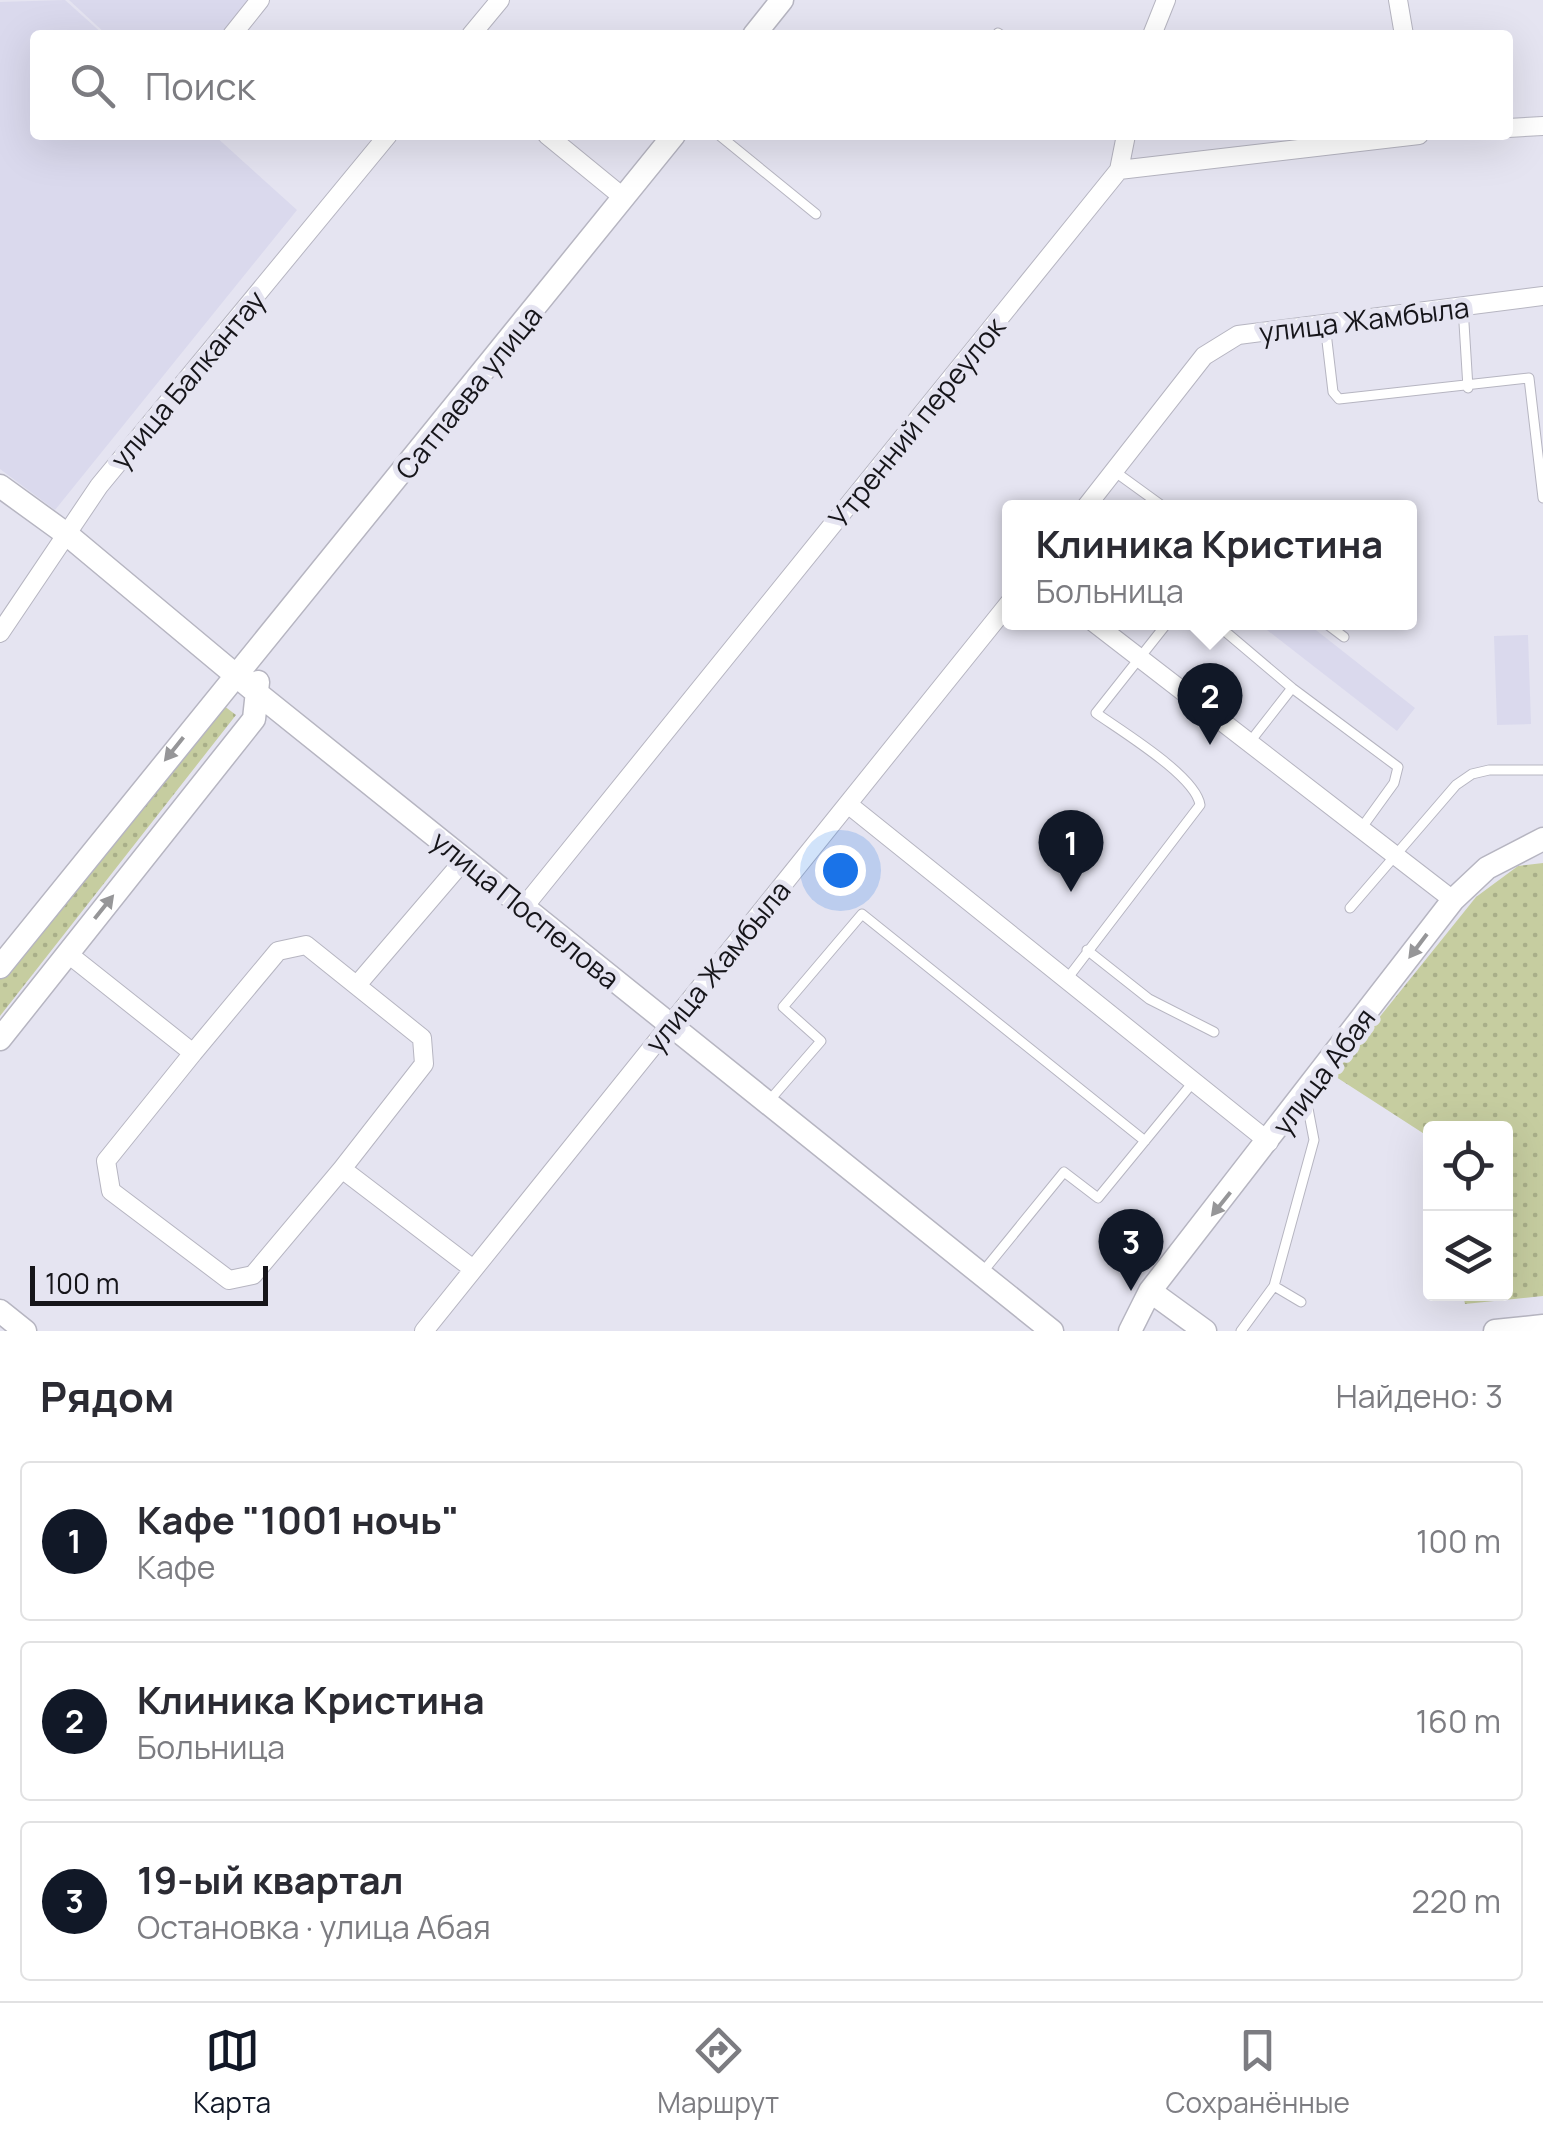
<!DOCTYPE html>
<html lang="ru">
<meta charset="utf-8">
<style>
body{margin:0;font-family:Manrope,sans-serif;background:#f2f2f3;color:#2b2b33}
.controls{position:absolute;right:30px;bottom:30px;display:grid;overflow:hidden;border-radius:10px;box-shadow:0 10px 40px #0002}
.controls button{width:90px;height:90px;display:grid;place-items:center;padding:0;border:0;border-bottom:2px solid #e1e1e2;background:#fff;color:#2b2b33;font:50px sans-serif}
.scale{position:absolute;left:30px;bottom:25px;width:238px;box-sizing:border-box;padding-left:10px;border:5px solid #16151a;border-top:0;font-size:28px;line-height:35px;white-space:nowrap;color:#16151a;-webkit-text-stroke:8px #e5e4f1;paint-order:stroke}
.you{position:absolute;left:840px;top:870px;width:35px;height:35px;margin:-25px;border:8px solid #fff;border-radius:50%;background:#1a73e8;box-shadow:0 0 0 15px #1a73e833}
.badge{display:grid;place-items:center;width:65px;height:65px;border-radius:50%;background:#111827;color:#fff;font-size:32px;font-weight:700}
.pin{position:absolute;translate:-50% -82px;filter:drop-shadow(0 2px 5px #0008)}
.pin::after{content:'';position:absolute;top:52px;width:35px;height:30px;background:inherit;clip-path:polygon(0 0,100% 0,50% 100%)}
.popup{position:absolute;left:1002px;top:500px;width:415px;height:130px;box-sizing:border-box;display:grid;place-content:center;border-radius:10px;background:#fff;filter:drop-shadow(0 2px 8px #0005);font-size:32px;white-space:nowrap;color:#7c7c81}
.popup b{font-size:38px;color:#2b2b33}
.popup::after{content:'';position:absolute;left:50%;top:100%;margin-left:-20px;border:20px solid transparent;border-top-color:#fff}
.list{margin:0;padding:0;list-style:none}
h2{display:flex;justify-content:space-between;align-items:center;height:130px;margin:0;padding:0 40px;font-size:42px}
h2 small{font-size:32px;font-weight:400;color:#7c7c81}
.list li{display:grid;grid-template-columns:65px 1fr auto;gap:30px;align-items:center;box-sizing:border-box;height:160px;margin:0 20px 20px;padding:0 20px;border:2px solid #e1e1e2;border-radius:10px}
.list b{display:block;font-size:38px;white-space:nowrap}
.list p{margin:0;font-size:32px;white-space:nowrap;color:#7c7c81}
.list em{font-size:32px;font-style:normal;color:#7c7c81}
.icon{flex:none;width:55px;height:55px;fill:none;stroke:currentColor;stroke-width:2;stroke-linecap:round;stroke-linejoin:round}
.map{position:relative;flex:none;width:1543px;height:1331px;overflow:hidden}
.search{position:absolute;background:#fff;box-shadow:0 10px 40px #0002;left:30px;right:30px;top:30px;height:110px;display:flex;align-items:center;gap:25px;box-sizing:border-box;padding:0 35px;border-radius:10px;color:#7c7c81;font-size:38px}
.sheet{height:670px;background:#fff}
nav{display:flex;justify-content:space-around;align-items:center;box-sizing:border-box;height:140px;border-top:2px solid #e1e1e2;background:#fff;font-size:28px;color:#7c7c81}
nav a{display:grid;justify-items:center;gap:5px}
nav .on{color:#111827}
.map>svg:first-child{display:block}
</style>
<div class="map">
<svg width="1543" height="1331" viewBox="0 0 1543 1331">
<defs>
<pattern id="park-dots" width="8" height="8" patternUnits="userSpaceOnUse" patternTransform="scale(2.5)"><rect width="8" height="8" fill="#c6cda0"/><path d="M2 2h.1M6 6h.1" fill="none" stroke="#a9af89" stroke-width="1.8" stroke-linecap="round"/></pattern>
</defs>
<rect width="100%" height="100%" fill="#e5e4f1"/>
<!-- built -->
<path fill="#dad9ed" d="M65,0L104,35H35V135H214L297,210L55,510L0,469V2Z
M69,0H257L228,35H107Z
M1258,623H1307L1415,708L1397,731Z
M1528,635L1531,724L1497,725L1494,636Z"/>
<!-- park -->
<path fill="url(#park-dots)" d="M211,696L236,715L0,1016V966Z
M1543,863V1296L1465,1304L1463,1294H1506V1128H1430V1143L1429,1137L1333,1075L1476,897L1518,866Z"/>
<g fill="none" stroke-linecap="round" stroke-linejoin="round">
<!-- lane casing -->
<g stroke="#b6b5c1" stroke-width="11">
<path id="lane" d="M998,33L1001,35
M719,135L816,214
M1463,307L1468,388
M1325,324L1333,392L1339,399L1529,378L1543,498
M1114,471L1165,508
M1214,622L1292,688L1249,743
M1324,622L1344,637
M1292,688L1398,767L1394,783L1360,830
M1350,908L1456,785L1472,774L1489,770H1543
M1087,950L1149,999L1214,1032
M1067,979L1200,805C1196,776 1121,731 1096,713L1168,622
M768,1102L821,1041L783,1007L862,914L1145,1141
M981,1274L1064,1172L1098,1198L1194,1081
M1274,1286L1301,1302
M1241,1331L1274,1286L1314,1140L1306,1098"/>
</g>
<!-- street casing -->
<g stroke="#b6b5c1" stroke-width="20">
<path id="street" d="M1398,0L1404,35
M232,35L260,0
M471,35L500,0
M1152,35L1166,0
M1508,128L1543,126
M547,135L624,198
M1119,170L1126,135
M1085,508L1204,356L1238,335L1543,296
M1093,622L1453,900
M0,633L99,486L388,135
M849,805L1269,1142
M523,908L1119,170L1419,135
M67,953L193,1053L278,951L306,945L422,1038L424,1064L342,1169L473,1269
M357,985L464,860
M193,1053L106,1161L111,1191L229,1280L253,1275L342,1169
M424,1331L1010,602"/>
</g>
<!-- secondary casing -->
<g stroke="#b6b5c1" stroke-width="25">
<path id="secondary" d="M754,35L782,0
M0,486L69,536L257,693L1052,1331
M0,967L674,135
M0,1039L254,719L258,682
M1150,1291L1205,1331
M0,1311L25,1331
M1130,1331L1150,1291L1453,900L1487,868L1543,839
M1495,1331L1543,1326"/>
</g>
<!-- lane -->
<use href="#lane" stroke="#fff" stroke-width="9"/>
<!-- street -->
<use href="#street" stroke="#fff" stroke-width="18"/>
<!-- secondary -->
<use href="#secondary" stroke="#fff" stroke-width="22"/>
</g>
<!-- one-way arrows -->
<defs><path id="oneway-solid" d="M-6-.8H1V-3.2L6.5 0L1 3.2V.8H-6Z" transform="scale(2.5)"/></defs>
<g fill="#969698">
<use href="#oneway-solid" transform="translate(174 749) rotate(129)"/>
<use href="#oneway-solid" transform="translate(104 907) rotate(-51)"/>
<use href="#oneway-solid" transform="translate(1418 946) rotate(127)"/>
<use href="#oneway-solid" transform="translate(1221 1204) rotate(129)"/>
</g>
<g text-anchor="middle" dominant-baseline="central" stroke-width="10" stroke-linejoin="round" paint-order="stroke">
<!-- street labels -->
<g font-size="28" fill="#16151a" stroke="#e5e4f1">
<text transform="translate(1364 319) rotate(-7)">улица Жамбыла</text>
<text transform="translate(187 379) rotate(-50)">улица Балкантау</text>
<text transform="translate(468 392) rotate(-51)">Сатпаева улица</text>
<text transform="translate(916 422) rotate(-51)">Утренний переулок</text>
<text transform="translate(526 909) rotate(39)">улица Поспелова</text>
<text transform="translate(717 966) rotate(-51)">улица Жамбыла</text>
<text transform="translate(1323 1071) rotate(-53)">улица Абая</text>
</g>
</g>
</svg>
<div class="controls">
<button><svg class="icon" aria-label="locate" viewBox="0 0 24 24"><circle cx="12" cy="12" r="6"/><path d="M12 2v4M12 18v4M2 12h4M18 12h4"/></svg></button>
<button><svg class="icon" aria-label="layers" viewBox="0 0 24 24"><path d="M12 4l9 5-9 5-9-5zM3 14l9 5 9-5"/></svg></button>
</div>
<div class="scale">100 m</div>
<div class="you"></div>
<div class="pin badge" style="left:1071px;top:892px">1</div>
<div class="pin badge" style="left:1210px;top:745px">2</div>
<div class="popup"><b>Клиника Кристина</b>Больница</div>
<div class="pin badge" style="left:1131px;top:1291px">3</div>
<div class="search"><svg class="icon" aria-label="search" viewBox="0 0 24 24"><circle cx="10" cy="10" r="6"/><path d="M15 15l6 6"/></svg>Поиск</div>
</div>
<section class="sheet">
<h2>Рядом<small>Найдено: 3</small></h2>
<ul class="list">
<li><span class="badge">1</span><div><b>Кафе &quot;1001 ночь&quot;</b><p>Кафе</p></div><em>100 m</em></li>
<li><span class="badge">2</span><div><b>Клиника Кристина</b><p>Больница</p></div><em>160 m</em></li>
<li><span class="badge">3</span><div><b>19-ый квартал</b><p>Остановка · улица Абая</p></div><em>220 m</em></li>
</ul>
</section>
<nav>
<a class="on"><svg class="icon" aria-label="map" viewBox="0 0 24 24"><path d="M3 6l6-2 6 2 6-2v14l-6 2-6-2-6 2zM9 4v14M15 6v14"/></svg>Карта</a>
<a><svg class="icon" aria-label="directions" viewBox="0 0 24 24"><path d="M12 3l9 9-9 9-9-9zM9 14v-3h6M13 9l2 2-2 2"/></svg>Маршрут</a>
<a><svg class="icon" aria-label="saved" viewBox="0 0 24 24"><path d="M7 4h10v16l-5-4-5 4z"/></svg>Сохранённые</a>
</nav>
